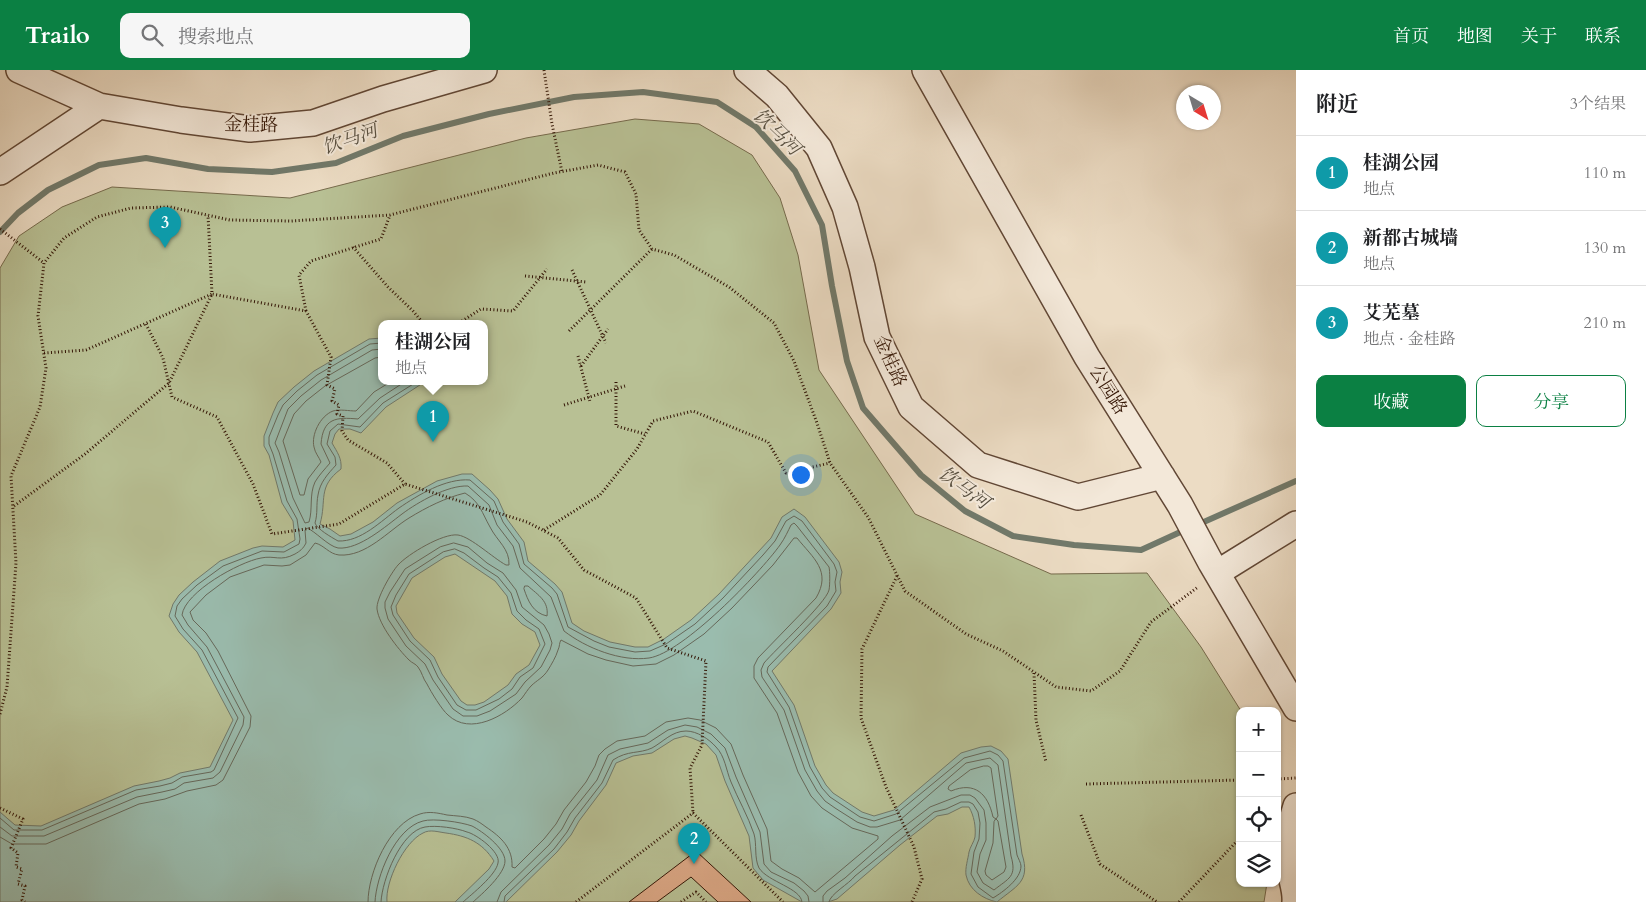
<!DOCTYPE html>
<html lang="zh">
<meta charset="utf-8">
<style>
body{margin:0;font-family:Cardo,"Noto Serif SC",serif;background:#f6f6f6;color:#202124}
.controls{position:absolute;right:15px;bottom:15px;display:grid;overflow:hidden;border-radius:10px;box-shadow:0 1px 4px #0004}
.controls button{width:45px;height:45px;display:grid;place-items:center;padding:0;border:0;border-bottom:1px solid #e0e0e0;background:#fff;color:#202124;font:25px sans-serif}
.compass{position:absolute;left:1176px;top:15px;width:45px;height:45px;border-radius:50%;background:#fff;box-shadow:0 1px 4px #0004;rotate:142deg}
.you{position:absolute;left:800px;top:404px;width:18px;height:18px;margin:-12px;border:4px solid #fff;border-radius:50%;background:#1a73e8;box-shadow:0 0 0 8px #1a73e833}
.badge{display:grid;place-items:center;width:32px;height:32px;border-radius:50%;background:#0b8043;color:#fff;font-size:16px;font-weight:700}
.pin{position:absolute;translate:-50% -41px;filter:drop-shadow(0 1px 2px #0008)}
.pin::after{content:'';position:absolute;top:26px;width:18px;height:15px;background:inherit;clip-path:polygon(0 0,100% 0,50% 100%)}
.popup{position:absolute;left:378px;top:250px;width:110px;height:65px;box-sizing:border-box;display:grid;place-content:center;border-radius:10px;background:#fff;filter:drop-shadow(0 1px 4px #0005);font-size:16px;white-space:nowrap;color:#757577}
.popup b{font-size:19px;color:#202124}
.popup::after{content:'';position:absolute;left:50%;top:100%;margin-left:-10px;border:10px solid transparent;border-top-color:#fff}
.list{margin:0;padding:0;list-style:none}
h2{display:flex;justify-content:space-between;align-items:center;height:65px;margin:0;padding:0 20px;font-size:21px}
h2 small{font-size:16px;font-weight:400;color:#757577}
.list li{display:grid;grid-template-columns:32px 1fr auto;gap:15px;align-items:center;box-sizing:border-box;height:75px;padding:0 20px;border-top:1px solid #e0e0e0}
.list b{display:block;font-size:19px;white-space:nowrap}
.list p{margin:0;font-size:16px;white-space:nowrap;color:#757577}
.list em{font-size:16px;font-style:normal;color:#757577}
.actions{display:flex;gap:10px;padding:15px 20px}
.actions a{flex:1;padding:11px 0;border:1px solid #0b8043;border-radius:10px;text-align:center;font-size:18px;color:#0b8043}
.actions .main{background:#0b8043;color:#fff}
.icon{flex:none;width:28px;height:28px;fill:none;stroke:currentColor;stroke-width:2;stroke-linecap:round;stroke-linejoin:round}
.map{position:relative;flex:none;width:1296px;height:832px;overflow:hidden}
header{display:flex;align-items:center;gap:30px;box-sizing:border-box;height:70px;padding:0 25px;background:#0b8043;color:#fff}
header strong{font-size:24px}
nav{display:flex;gap:28px;margin-inline-start:auto;font-size:18px}
.search{width:350px;height:45px;background:#f6f6f6;display:flex;align-items:center;gap:12px;box-sizing:border-box;padding:0 18px;border-radius:10px;color:#757577;font-size:19px}
main{display:flex}
aside{flex:1;background:#fff}
.map>svg:first-child{display:block}
</style>
<header>
<strong>Trailo</strong>
<div class="search"><svg class="icon" aria-label="search" viewBox="0 0 24 24"><circle cx="10" cy="10" r="6"/><path d="M15 15l6 6"/></svg>搜索地点</div>
<nav><a>首页</a><a>地图</a><a>关于</a><a>联系</a></nav>
</header>
<main>
<div class="map">
<svg width="1296" height="832" viewBox="0 0 1296 832">
<rect width="100%" height="100%" fill="#ecdcc4"/>
<filter id="stains"><feTurbulence type="fractalNoise" baseFrequency=".004" numOctaves="4"/><feColorMatrix values="0 0 0 0 .2 0 0 0 0 .09 0 0 0 0 .02 0 0 0 .5 -.17"/></filter>
<radialGradient id="worn" r=".72"><stop offset=".6" stop-color="#630" stop-opacity="0"/><stop offset="1" stop-color="#630" stop-opacity=".3"/></radialGradient>
<!-- green -->
<path fill="#b8c094" stroke="#766a4c" fill-rule="evenodd" d="M635,49L699,54L752,85L780,128L798,185L819,300L915,444L1051,504L1147,503L1201,577L1241,641H1240V813H1267L1264,832H0V198L19,166L62,137L112,117L290,128L526,68ZM382,253H484V311H382Z"/>
<!-- water -->
<path fill="#9abcae" stroke="#71796a" fill-rule="evenodd" d="M382,268V311H426L386,337L361,363L350,359H339L335,364L332,373C337,382 342,388 341,399C317,417 327,430 320,454L330,459L340,466L351,464L373,452L397,433L437,411L462,404H472L490,420L498,429L507,449L524,472L528,491L555,514L562,522L572,553L584,561L610,572L635,577H648L664,569L691,550L719,524L771,468L782,447L794,439L805,447L839,492L842,502L840,512L841,523L831,539L772,601L794,635L815,696L826,715L833,723L862,742L874,746L894,740L961,683L981,677L991,676L1001,681L1008,689L1022,784C1031,812 1016,816 997,832C983,829 969,820 966,805C965,798 968,789 969,782C970,777 974,772 975,767C976,756 974,746 969,737H962L948,744L937,746L900,775L837,829L828,832H802L763,810L753,798L749,766L725,711L716,685L706,674L692,668L685,666L674,669L652,683L633,686L616,693L606,715L579,751L571,765L557,782L506,832H455L489,799L494,791C482,772 467,766 446,763C438,762 430,759 423,763C404,772 385,812 387,832H0V742L15,755L41,756L134,716L159,711L170,708L180,703L210,697L233,650L197,582L179,562L169,546L173,534L179,525L193,512L220,491L253,478L262,476L283,477L295,470L293,451L282,433L269,385L264,376V366L273,343L278,332L294,317L314,301L369,269ZM455,484L495,511L507,526L512,544L522,554L535,562L540,575L529,595L516,604L508,615L484,632L475,635H467L461,631L442,604L434,587L414,568L397,543L396,536L412,508L445,487Z"/>
<g fill="none" stroke-linecap="round" stroke-linejoin="round">
<!-- shore -->
<path stroke="#66685a" stroke-width="1" d="M382,279L372,280L321,310L301,326L288,339L275,373L279,382L293,428L305,453L309,452C313,439 309,425 315,412C319,405 325,399 330,393L321,374C323,348 336,347 358,349L380,328L406,311
M382,287L375,288L325,316L306,331L294,344L283,371L300,425H304L308,409L321,392C319,387 315,383 314,377C311,365 320,346 333,341C340,339 349,341 356,341L374,322L392,311
M418,311L383,333L360,357L338,354L330,361L327,374L335,387L336,395C328,404 320,412 318,425C316,435 318,443 315,453C317,459 331,467 338,471C361,472 381,451 399,438C418,425 446,408 470,410L494,431L503,452L519,474L524,494L552,518L557,524L568,557L594,571L609,577L635,582L650,581L666,574L695,554L723,528L763,485L775,471L786,451L794,446L802,451L834,494L837,502L835,512L836,521L827,536L768,597L767,602L789,637L810,697L822,718L830,727L860,747L874,751L896,744L964,688L990,681L998,685L1003,691L1017,785C1018,788 1021,793 1021,796C1021,809 1003,822 993,828L978,817L971,804L974,782L979,769L980,753L978,742L973,734L969,732H961L946,739L934,742L855,806C849,814 830,824 829,832
M454,473L468,477L487,493L503,503L516,520L522,537L544,555L549,564L552,573L550,580L541,597L525,612L516,624L490,641L477,646H463L453,639L433,610L425,594L406,576L388,549L385,538V532L390,522L405,499L440,477Z
M455,479L464,483L484,498L498,507L511,523L517,541L526,550L539,559L545,574L533,598L520,607L512,619L499,629L476,640H466L457,635L438,607L430,590L410,571L393,545L391,537L396,525L409,504L443,482Z
M525,516H528C538,525 549,531 547,546C533,543 528,531 524,519Z
M984,696H988L991,698L998,746L996,749L993,747C988,724 975,711 951,721L948,719L949,716L970,700Z
M0,748L14,760H42L136,720L160,716L172,713L182,707L211,702L214,700L238,648L202,580L183,559L175,546L177,536L182,529L197,515L223,496L262,481L284,482L299,474L300,469L297,449L287,431L273,384L269,374V367L278,345L283,335L297,321L317,305L370,274L382,273
M996,749L998,751L1006,797L1004,802L992,810L986,805L985,801L993,773L994,752Z
M0,757L12,766H44L137,727L162,722L175,719L184,713L213,708L220,702L243,655L244,647L207,577L188,555L182,545C185,522 239,492 261,488C275,485 280,492 295,484C300,481 303,479 306,473L305,460L307,458C315,461 328,476 338,478C359,480 386,456 402,444C418,432 448,415 468,416L489,435L497,455L513,476L520,498L551,527L564,561C586,578 621,592 649,588C683,583 760,503 780,475C785,468 788,461 791,455L794,453L797,456L829,497C830,501 830,515 829,520C826,533 775,580 764,593L761,600L762,607L784,640L805,700L817,721L825,731L835,738L857,752L870,757H877L900,750L966,693L990,688L998,695L1011,786C1017,807 1009,808 994,820L983,813L977,802L980,784L986,770V753L984,740L975,728L970,725H961L930,737L892,766L845,808L827,821L823,826V832
M0,767L12,774H46L139,734L165,729L187,721L216,715L223,710L250,657L251,646L218,581L206,563L193,550L190,542L206,525L230,507L264,495L282,496L290,495L306,485L315,473C324,475 329,484 339,485C366,487 388,461 409,448C427,437 445,428 465,423C480,432 482,443 490,457C497,471 510,479 509,495H506C493,488 471,467 458,465C443,463 408,484 398,495C391,503 376,529 377,539C379,555 398,579 409,590C412,593 416,594 418,597C422,602 423,609 427,614C431,622 442,640 448,645C470,666 505,646 522,628C525,624 528,619 531,616C537,610 543,608 548,600C551,595 556,587 558,580C560,576 559,573 561,570L588,584L606,590L633,596L656,594L674,585L704,564L732,538L773,495L794,468H797C813,488 832,501 816,528L758,588L754,596V608L777,643L798,702L811,726L822,738L852,758L878,766V769L815,822L799,808L782,799L771,791L767,759L743,705L731,674L716,658L700,650L688,648L666,652L645,666L617,671L605,679L599,685L595,696L586,712L564,740L556,754L544,769L515,798L512,797C513,778 501,767 486,757C482,754 478,751 473,749C465,746 456,746 447,745C438,743 429,741 420,744C389,753 368,803 368,832
M375,832C376,807 395,758 423,751C433,748 461,752 472,756C482,761 505,778 505,791C505,804 482,824 473,832
M381,832C382,810 401,761 425,757C436,755 457,758 467,762C476,764 501,782 498,793C496,805 472,824 463,832
M497,832L501,822L549,775L562,759L570,744L597,710L608,685L620,679L648,673L668,660L685,655L697,657L711,664L725,678L736,707L760,762L764,794L771,802L794,813L804,821L808,826L809,832
M504,832L505,826L554,779L567,762L575,748L602,713L613,690C628,680 639,684 652,678C663,672 672,661 686,661C697,661 709,669 716,677C725,686 726,700 731,712C738,729 748,746 754,764C757,774 754,788 759,798C768,812 801,818 802,832"/>
<!-- stream -->
<path stroke="#71796a" stroke-width="6" d="M0,162L18,143L48,120L99,95L146,88L208,99L272,102L336,93L403,66L489,44L574,27L643,22L717,32L756,57L795,101L822,155L832,216L847,291L863,338L921,405L965,441L1013,466L1074,475L1141,480L1187,459
M1197,455L1296,411"/>
</g>
<!-- building -->
<path fill="#dca886" stroke="#331505" d="M696,781L751,832H718L691,807L657,832H629Z"/>
<g fill="none" stroke-linecap="round" stroke-linejoin="round">
<!-- minor casing -->
<g stroke="#614735" stroke-width="28">
<path id="minor" d="M19,0L99,36L181,50L250,59L313,53L383,29L484,0
M747,0L777,26L819,78L845,137L862,197L877,267L911,337L978,395L1078,427L1162,406
M925,0L1087,287L1180,435L1211,493L1296,638
M0,102L99,36
M1217,503L1296,454
M1295,832C1296,818 1290,808 1289,794C1287,775 1290,754 1296,736"/>
</g>
<!-- path -->
<path stroke="#331505" stroke-width="3" stroke-dasharray="1 2.5" stroke-linecap="butt" d="M544,0L552,54L562,102
M0,159L44,193
M353,177L388,217L413,241L423,253
M572,200L606,273
M525,206L586,212
M306,241L299,205L311,191L381,169L390,145
M459,253L481,239L513,241L547,199
M146,254L163,288L172,327L217,347L253,414L272,464L339,454L405,414L527,452L558,468L584,500L636,528L667,578L706,591L702,675L690,698L693,743
M569,261L652,179
M44,283L86,280L212,224L208,145
M578,286L590,332
M581,296L608,259
M616,312V356L645,364
M564,335L625,316
M14,436L85,384L169,313L212,224L306,241L331,287L327,315L335,319L332,331L339,335L337,344L343,346L342,361L348,370L387,393L405,414
M544,460L600,425L637,379L653,351L693,341L768,372L786,403L830,393
M897,506L862,579L861,648L886,717L914,777L922,809L912,832
M1034,603L1036,650L1046,692
M0,644L7,617L16,493L11,406L40,337L46,298L38,246L44,193L64,168L97,147L131,138L170,137L230,150L291,151L390,145L554,103L598,95L625,102L636,124L639,160L652,179L674,185L729,217L774,253L794,291L817,353L830,393L868,447L905,521L966,564L1003,581L1056,617L1091,621L1120,601L1151,552L1198,517
M1277,709L1296,708
M1086,714L1240,710
M0,738L23,749L11,778L18,783L16,797L22,799L18,814L25,816L22,830L25,832
M1081,745L1100,794L1157,832
M576,832L693,743L783,832
M681,832L696,822L706,832
M1179,832L1240,768"/>
<!-- minor -->
<use href="#minor" stroke="#f3e8d9" stroke-width="25"/>
</g>
<g text-anchor="middle" dominant-baseline="central" stroke-width="4" stroke-linejoin="round" paint-order="stroke">
<!-- street labels -->
<g font-size="18" fill="#331505" stroke="#f3e8d9">
<text transform="translate(251 55) rotate(1)">金桂路</text>
<text transform="translate(890 291) rotate(66)">金桂路</text>
<text transform="translate(1108 320) rotate(58)">公园路</text>
</g>
<!-- water labels -->
<g font-size="19" font-style="italic" fill="#574f40" stroke="#f3e8d9">
<text transform="translate(777 62) rotate(44)">饮马河</text>
<text transform="translate(350 69) rotate(-19)">饮马河</text>
<text transform="translate(964 418) rotate(36)">饮马河</text>
</g>
</g>
<rect width="100%" height="100%" filter="url(#stains)"/>
<rect width="100%" height="100%" fill="url(#worn)"/>
</svg>
<div class="controls">
<button>+</button>
<button>−</button>
<button><svg class="icon" aria-label="locate" viewBox="0 0 24 24"><circle cx="12" cy="12" r="6"/><path d="M12 2v4M12 18v4M2 12h4M18 12h4"/></svg></button>
<button><svg class="icon" aria-label="layers" viewBox="0 0 24 24"><path d="M12 4l9 5-9 5-9-5zM3 14l9 5 9-5"/></svg></button>
</div>
<svg class="compass" viewBox="-18 -18 36 36"><path d="M0-13l5 13h-10z" fill="#e53935"/><path d="M0 13l5-13h-10z" fill="#757577"/></svg>
<div class="you"></div>
<div class="pin badge" style="left:433px;top:372px;background:#0f9aa8">1</div>
<div class="popup"><b>桂湖公园</b>地点</div>
<div class="pin badge" style="left:694px;top:794px;background:#0f9aa8">2</div>
<div class="pin badge" style="left:165px;top:178px;background:#0f9aa8">3</div>
</div>
<aside>
<h2>附近<small>3个结果</small></h2>
<ul class="list">
<li><span class="badge" style="background:#0f9aa8">1</span><div><b>桂湖公园</b><p>地点</p></div><em>110 m</em></li>
<li><span class="badge" style="background:#0f9aa8">2</span><div><b>新都古城墙</b><p>地点</p></div><em>130 m</em></li>
<li><span class="badge" style="background:#0f9aa8">3</span><div><b>艾芜墓</b><p>地点 · 金桂路</p></div><em>210 m</em></li>
</ul>
<div class="actions"><a class="main">收藏</a><a>分享</a></div>
</aside>
</main>
